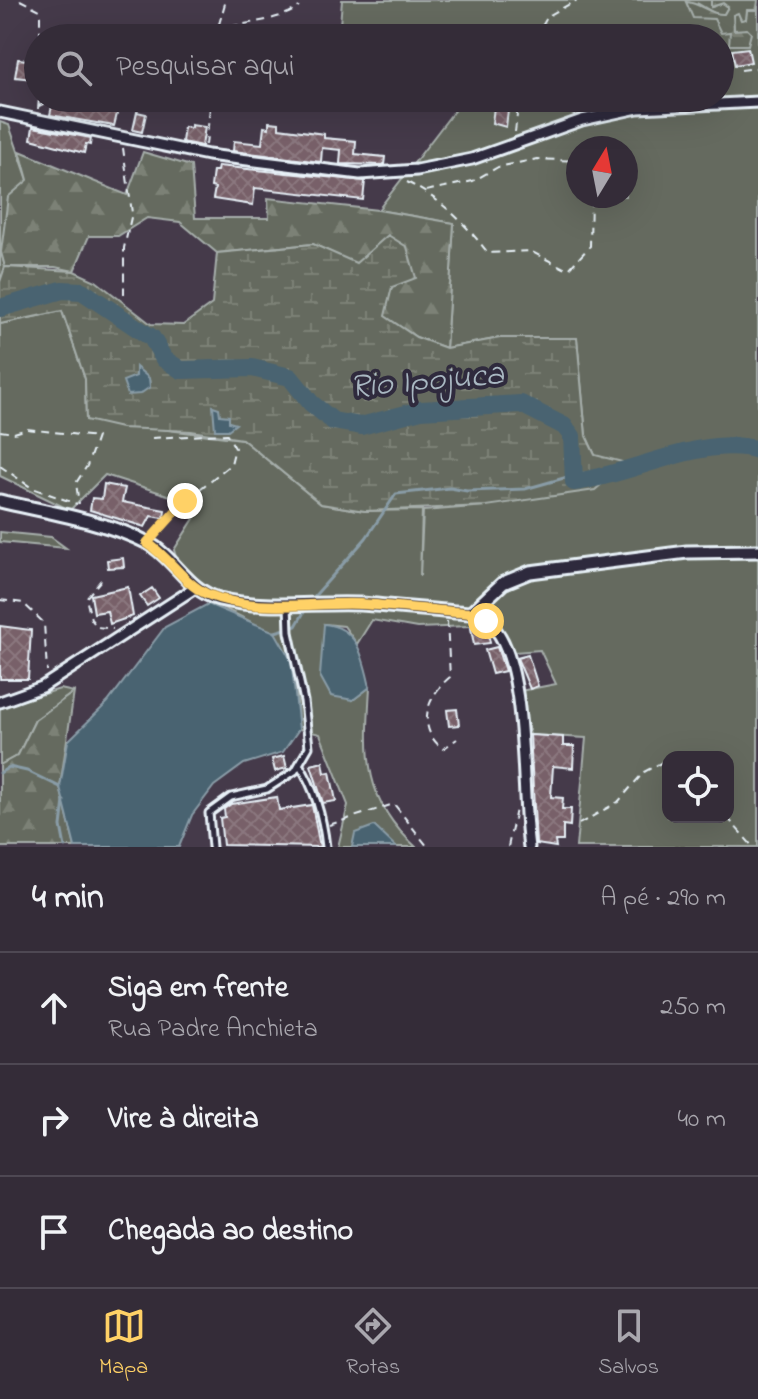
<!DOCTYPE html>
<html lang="pt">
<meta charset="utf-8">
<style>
body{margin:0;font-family:"Indie Flower",sans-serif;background:#3c3440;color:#f1f3f6}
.controls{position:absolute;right:24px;bottom:24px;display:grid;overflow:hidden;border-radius:16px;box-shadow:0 8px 32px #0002}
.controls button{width:72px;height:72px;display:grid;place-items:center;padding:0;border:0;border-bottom:2px solid #4e4853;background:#342c38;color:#f1f3f6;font:40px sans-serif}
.compass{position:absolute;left:566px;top:136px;width:72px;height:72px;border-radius:50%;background:#342c38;box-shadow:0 8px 32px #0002;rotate:10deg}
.stop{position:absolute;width:24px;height:24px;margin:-18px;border:6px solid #ffd166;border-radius:50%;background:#fff}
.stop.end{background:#ffd166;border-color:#fff;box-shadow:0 2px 8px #0008}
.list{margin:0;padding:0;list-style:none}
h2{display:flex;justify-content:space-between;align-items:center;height:104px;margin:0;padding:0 32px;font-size:34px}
h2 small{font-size:26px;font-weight:400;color:#a9a7ae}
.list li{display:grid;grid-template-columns:52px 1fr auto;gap:24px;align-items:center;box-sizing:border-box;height:112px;padding:0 32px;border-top:2px solid #4e4853}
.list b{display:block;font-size:30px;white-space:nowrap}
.list p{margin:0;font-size:26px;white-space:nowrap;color:#a9a7ae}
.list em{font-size:26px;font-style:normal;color:#a9a7ae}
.icon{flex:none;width:44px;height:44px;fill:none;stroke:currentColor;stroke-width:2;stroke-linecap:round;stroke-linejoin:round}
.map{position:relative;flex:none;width:758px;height:847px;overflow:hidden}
.search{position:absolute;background:#342c38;box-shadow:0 8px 32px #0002;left:24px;right:24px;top:24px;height:88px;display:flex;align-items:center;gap:20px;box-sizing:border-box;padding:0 28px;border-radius:44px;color:#a9a7ae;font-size:30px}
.sheet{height:440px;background:#342c38}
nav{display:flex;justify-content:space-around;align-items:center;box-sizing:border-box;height:112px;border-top:2px solid #4e4853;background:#342c38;font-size:22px;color:#a9a7ae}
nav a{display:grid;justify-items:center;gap:4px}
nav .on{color:#ffd166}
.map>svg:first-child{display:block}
</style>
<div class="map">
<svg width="758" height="847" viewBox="0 0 758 847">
<defs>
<pattern id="forest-firs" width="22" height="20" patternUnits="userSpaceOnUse" patternTransform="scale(2)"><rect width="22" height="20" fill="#656b5e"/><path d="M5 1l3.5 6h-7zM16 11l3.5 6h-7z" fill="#7b8176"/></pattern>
<pattern id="wetland-marsh" width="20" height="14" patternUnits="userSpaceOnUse" patternTransform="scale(2)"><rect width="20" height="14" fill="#656b5e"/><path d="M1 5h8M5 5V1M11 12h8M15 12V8" fill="none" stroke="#7b8176"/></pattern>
<pattern id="building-cross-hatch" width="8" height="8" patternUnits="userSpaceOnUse" patternTransform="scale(2)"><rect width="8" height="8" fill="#786069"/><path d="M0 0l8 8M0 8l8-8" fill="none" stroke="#8b777f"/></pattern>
</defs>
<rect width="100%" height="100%" fill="#453a4a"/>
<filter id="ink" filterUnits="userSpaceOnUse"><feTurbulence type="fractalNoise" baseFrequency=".0125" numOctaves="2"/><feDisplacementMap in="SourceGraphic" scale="16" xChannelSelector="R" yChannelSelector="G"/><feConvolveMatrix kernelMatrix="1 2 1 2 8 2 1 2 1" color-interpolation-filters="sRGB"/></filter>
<g filter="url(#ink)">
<!-- grass -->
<path fill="#656b5e" stroke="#a6aeab" stroke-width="2" fill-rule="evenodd" d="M342,0H711L712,7L723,3L728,7L724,14H716L697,3L730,32V45H747L734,30L733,15L738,12L746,19L747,9L758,7V847H576L586,738L530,735L520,691L556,684L540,650L514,652L497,625L417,628L372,620L357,644L344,626L324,624L353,700L370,687C366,754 362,799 416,847H338L348,805L320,734L299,729C296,708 298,680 291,661C276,623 217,609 185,589L174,550L202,506L105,475L70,510L0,476V324L62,311L85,379L86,420L242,439L321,504L365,511L422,510L420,576L423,511L486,506L595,455L586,435L577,338H500L446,348L454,223L378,210L464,98H720V38H706L704,32L695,29L680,36L646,38H339ZM578,148H626V196H578ZM668,757H728V817H668Z
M0,122L9,125L28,180L1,252L5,267L0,282Z
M0,532L51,537L66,548L0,542Z
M60,689L74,692L35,720L18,755L0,765V707Z"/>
<!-- forest -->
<path fill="url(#forest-firs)" stroke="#a6aeab" stroke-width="2" d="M711,0H758L757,10H747L746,19L741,20L738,13L733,15L734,30L747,29L751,33L748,45H729L730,32L721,33L714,19L693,18L686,2C701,3 710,15 724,14L728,7L723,3L711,7Z
M20,151L127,195L143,152L191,166L195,218H269L268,198L378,210L454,223L446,348L416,337L384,316L392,286L356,264L313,244L217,253L180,222L147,218L118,236H89L74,271L55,267H5L1,252L8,197L28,180Z
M74,692L60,787L75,847H0V765L18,755L35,720Z"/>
<!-- wetland -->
<path fill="url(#wetland-marsh)" stroke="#a6aeab" stroke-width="2" d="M388,235L407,247L416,278L392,287L385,316L416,337L446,348L500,338H577L586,436L595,455L626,463L595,490L486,506L365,511L321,504L242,439L191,431L121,428L86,420L85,379L62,311L0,324V282L5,267L74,271L96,281L151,324L183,325L212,304L217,253L313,244L356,263Z"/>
<!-- water -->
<path fill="#4a6371" stroke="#899ca7" stroke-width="2" d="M136,367L149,378L150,387L140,394L128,395L123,381L136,376Z
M213,406L219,408L220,415L229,416V422L236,424L228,430H215Z
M208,604L275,632L291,660L299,729L283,752L244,764L214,786L192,815L179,847H75L60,787L68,741L108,702L165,627Z
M324,624C358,627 363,657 370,687L353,700L331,696L320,676Z
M374,826L396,847H352L355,833Z"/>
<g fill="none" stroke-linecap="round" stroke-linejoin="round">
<!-- stream -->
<path stroke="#899ca7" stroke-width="3" d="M311,600L366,538L396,494L450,488L467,491L525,489L564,478L574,482
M275,632L296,626L307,607
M0,773L9,767L27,771L60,787
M64,801L61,826L65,847"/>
<!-- river -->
<path stroke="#4a6371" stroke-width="18" d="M0,308L62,290L82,291L152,338L164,359L181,370L252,368L290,377L311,403L333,421L361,426L421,410L521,404L564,426L572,436L574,482C631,475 703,434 758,450"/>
</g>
<!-- building -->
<path fill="url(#building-cross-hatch)" stroke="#e8f1f8" stroke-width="2" d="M91,29L113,36V38H89Z
M748,48L751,62L735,65L732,50Z
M18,59L36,61L33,79L15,77Z
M64,98L118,110L114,126L50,115L52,106Z
M494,107L508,110L506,127L492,123Z
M137,112L146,114L142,132L133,130Z
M269,122L279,123V128L324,134V138L356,141L355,154L385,157L384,165L340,164L341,150L322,148L321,162L233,151L234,141L262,144L264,127L269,128Z
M191,125L205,127L202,146L182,142L184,127L191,128Z
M33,127L91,138L90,145L86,144L84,153L31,139Z
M218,166L365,181L363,200L255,188L253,205L213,199L215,188L211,187L213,171H217Z
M104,484L125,488L122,502L165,510L164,518L151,516L145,527L90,510L92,498L102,499Z
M123,558L124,567L108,568L107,560Z
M128,587L133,616L110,624L107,611L94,613L91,595Z
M152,588L159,598L147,606L140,596Z
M0,626L31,630L28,679H0Z
M479,627L488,633L490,643L474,645L471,628Z
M497,647L505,671L492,674L485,650Z
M528,655L538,686L530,689L517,658Z
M457,709L459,725L449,726L447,710Z
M530,735L563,737V746H574L573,768L553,766L551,797L563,798L562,809H571L570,826L563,825V841H555L556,847L536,844Z
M284,756L287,768L275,771L272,759Z
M323,762L325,773L330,772L336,801L323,803L311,765Z
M277,797L279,810L312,805L320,847L223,845L220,818L225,817L224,809L231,804Z"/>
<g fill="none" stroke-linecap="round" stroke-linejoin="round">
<!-- service casing -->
<g stroke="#e8f1f8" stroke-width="11">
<path id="service" d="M299,764C315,789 323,818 326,847
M212,847L209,813L231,797L267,789L295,771L309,747L304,701L289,632L288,605"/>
</g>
<!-- minor casing -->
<g stroke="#e8f1f8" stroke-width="15">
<path id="minor" d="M0,112L208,155L360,174L417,170L472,159L582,120L638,108L758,102
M471,613C479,618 490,622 496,630C528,671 521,794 529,847
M0,702L42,687L195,588"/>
</g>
<!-- tertiary casing -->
<g stroke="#e8f1f8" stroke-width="17">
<path id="tertiary" d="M0,501C46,512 106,521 148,543C175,558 188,591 219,599C266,610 313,602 360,604C397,606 434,611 471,613L503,583L530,572L687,552L758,551"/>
</g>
<!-- path -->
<path stroke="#e8f1f8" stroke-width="2" stroke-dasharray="8 6" stroke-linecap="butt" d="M20,0L40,10V38
M217,30C244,22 278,22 299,7
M215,38L226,0
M535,38L548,16L577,0
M741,70L758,68
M39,106L56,98
M38,109L39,98
M515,132L519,98
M206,145L211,98
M123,148L132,213L124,248V294
M407,182C442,200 464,222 488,253L530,251L568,270L590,246L591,196
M426,191L473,181L498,167L537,159L578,161
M0,431L14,433L27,429L97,437L87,466L76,483L79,504
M152,438L227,434L235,448L231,464L185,501L153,536
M0,466L32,488L77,504
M101,580L86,598L91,619L97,627L113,629
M0,600L23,603L44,623L47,671
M447,621L450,677C426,697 416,728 443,749L457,739
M727,817L753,847
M579,824L618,802L644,772L668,759
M329,825L394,804L428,847
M508,847L516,809"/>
<!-- service -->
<use href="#service" stroke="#2f2a3d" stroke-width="5"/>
<!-- minor -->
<use href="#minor" stroke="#2f2a3d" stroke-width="9"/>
<!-- tertiary -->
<use href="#tertiary" stroke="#2f2a3d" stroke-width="11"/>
</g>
</g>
<g fill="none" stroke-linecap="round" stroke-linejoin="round" filter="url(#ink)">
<!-- route -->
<path stroke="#ffd166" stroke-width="10" d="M185,501L147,543C169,557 184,584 207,594C254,614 311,602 360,604C397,606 434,611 471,613L486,621"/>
</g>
<g text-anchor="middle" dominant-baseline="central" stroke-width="8" stroke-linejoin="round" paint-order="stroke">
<!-- water labels -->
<g font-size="34" font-style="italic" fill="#a9b8c2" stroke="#2f2a3d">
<text transform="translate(427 382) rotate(-5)">Rio Ipojuca</text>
</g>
</g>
</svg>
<div class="controls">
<button><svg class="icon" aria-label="locate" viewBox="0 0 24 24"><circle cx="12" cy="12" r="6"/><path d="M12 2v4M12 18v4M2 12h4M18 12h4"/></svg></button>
</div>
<svg class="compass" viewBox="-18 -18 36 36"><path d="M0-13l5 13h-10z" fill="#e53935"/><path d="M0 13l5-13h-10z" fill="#a9a7ae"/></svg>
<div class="stop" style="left:486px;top:621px"></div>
<div class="stop end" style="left:185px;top:501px"></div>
<div class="search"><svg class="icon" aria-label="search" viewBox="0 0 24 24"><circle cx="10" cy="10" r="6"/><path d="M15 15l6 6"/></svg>Pesquisar aqui</div>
</div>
<section class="sheet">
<h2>4 min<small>A pé · 290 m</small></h2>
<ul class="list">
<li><svg class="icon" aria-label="ahead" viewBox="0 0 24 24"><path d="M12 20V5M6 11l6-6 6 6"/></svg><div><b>Siga em frente</b><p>Rua Padre Anchieta</p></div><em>250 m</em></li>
<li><svg class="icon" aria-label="right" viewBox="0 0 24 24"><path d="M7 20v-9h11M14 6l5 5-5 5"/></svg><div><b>Vire à direita</b></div><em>40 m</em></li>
<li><svg class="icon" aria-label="arrive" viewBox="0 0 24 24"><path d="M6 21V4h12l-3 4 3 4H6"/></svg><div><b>Chegada ao destino</b></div></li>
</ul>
</section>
<nav>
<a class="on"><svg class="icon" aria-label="map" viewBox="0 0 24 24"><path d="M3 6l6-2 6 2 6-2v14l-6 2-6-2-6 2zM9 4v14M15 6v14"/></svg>Mapa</a>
<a><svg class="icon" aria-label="directions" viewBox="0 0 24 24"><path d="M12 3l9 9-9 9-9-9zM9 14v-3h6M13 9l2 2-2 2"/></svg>Rotas</a>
<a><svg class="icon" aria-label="saved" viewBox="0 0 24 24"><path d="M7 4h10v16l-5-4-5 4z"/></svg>Salvos</a>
</nav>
